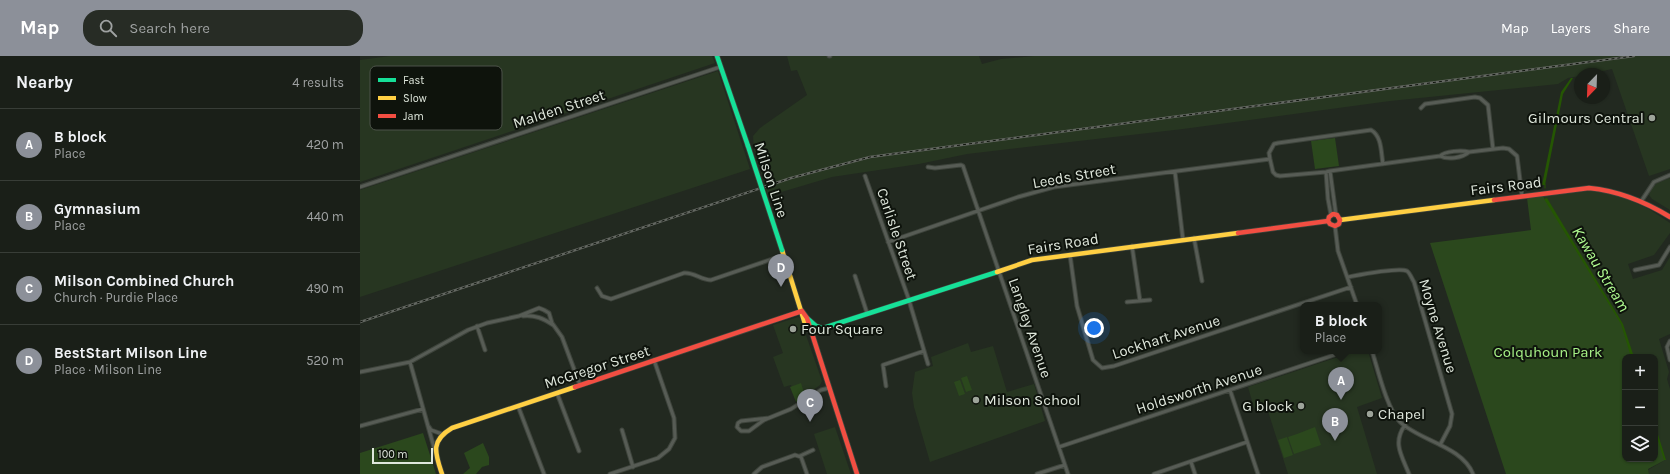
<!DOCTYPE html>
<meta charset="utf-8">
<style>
body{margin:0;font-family:Karla,sans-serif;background:#272c25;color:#f1f3f6}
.controls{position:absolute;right:12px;bottom:12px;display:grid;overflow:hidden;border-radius:8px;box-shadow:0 1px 3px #0004}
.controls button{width:36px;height:36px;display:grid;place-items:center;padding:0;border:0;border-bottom:1px solid #383d37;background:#1a1f18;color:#f1f3f6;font:20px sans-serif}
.compass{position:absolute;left:1214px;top:12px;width:36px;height:36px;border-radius:50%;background:#1a1f18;box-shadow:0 1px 3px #0004;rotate:203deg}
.scale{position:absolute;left:12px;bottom:10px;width:61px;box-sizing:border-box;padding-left:4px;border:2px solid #dfe7dc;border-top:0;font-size:11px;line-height:14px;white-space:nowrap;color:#dfe7dc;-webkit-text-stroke:3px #0e130c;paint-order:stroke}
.you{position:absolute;left:734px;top:272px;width:14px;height:14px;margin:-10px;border:3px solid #fff;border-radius:50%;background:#1a73e8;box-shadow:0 0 0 6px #1a73e833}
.badge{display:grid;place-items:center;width:26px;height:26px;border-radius:50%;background:#8c9099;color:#fff;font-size:13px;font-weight:700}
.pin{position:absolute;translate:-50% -33px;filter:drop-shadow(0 1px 2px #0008)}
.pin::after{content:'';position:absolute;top:21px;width:14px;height:12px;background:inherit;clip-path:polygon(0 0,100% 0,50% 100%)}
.popup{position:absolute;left:940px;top:246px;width:82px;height:52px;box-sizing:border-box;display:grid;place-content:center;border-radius:8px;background:#1a1f18;filter:drop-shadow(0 1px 3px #0005);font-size:13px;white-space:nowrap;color:#9fa2a2}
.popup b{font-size:15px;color:#f1f3f6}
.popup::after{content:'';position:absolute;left:50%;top:100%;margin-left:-8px;border:8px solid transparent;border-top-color:#1a1f18}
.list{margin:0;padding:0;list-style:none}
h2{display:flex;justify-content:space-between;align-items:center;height:52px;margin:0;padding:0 16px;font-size:17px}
h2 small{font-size:13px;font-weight:400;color:#9fa2a2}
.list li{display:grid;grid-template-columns:26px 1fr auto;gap:12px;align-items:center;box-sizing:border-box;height:72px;padding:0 16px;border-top:1px solid #383d37}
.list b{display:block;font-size:15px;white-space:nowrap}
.list p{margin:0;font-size:13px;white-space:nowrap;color:#9fa2a2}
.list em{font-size:13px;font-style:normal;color:#9fa2a2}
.icon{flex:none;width:22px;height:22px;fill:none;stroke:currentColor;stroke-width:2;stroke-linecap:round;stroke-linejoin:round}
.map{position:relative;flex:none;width:1310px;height:418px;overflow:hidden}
header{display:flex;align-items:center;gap:24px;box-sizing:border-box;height:56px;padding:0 20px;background:#8c9099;color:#fff}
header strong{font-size:19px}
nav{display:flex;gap:22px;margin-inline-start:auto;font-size:14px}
.search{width:280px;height:36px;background:#272c25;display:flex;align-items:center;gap:10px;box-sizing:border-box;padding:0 14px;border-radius:16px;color:#9fa2a2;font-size:15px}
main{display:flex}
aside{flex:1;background:#1a1f18}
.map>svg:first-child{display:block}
</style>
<header>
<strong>Map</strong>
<div class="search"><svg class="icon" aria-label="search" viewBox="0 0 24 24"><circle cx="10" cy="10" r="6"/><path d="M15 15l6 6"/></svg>Search here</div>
<nav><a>Map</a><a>Layers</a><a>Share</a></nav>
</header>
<main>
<aside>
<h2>Nearby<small>4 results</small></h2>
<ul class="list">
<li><span class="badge">A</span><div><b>B block</b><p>Place</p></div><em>420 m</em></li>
<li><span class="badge">B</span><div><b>Gymnasium</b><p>Place</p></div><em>440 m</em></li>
<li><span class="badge">C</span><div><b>Milson Combined Church</b><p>Church · Purdie Place</p></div><em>490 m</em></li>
<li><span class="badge">D</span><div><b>BestStart Milson Line</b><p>Place · Milson Line</p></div><em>520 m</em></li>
</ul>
</aside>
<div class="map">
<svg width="1310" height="418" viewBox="0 0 1310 418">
<rect width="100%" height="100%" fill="#222920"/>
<!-- built -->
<path fill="#273621" d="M30,0H352L355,7L0,126V4Z
M427,0H619L622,8L641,3L674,0H1310V113L1289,120L1252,13L1229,18H1220V20L1208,22L1198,28L1030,45L823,73L607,98L559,108L472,121L408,140L394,93L393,80L400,72L447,39L437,14L431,15Z
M358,15L390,113L0,241V134Z
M1310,122V154L1292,143L1289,139L1292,132L1297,127Z
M1230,135L1249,137L1265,142L1289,153L1310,167V177L1294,199L1268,208L1273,223L1302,214L1310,201V278L1299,283L1309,316L1307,323L1310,333V418H1289L1288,414L1305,404L1295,372V301H1272L1183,140Z
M438,261L440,262L462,325L460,329L438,345L431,329L424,331L413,301L423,297L413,269Z
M608,287L611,296L633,290L647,336L674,328L685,365L570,406L554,351L552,337L555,316L573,310L571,301Z
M996,295H1008L1022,342L997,351L1017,418H928L906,349L894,352L888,331Z
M475,371L491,418H467L454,378Z"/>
<!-- green -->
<path fill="#2b481d" d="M975,82L979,110L955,113L951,85Z
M1183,140L1262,268L1272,301H1265V403H1295V372L1305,404L1288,413L1289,418H1146L1070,187L1171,174L1167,142Z
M607,320L612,334L606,336L601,322Z
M600,324L605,338L599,340L594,326Z
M441,327L445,340L436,346L430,331Z
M955,371L961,389L943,395L937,378Z
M63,377L76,418H0V397Z
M937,378L943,395L934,398L928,381Z
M927,381L933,399L924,402L918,384Z
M123,387L129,401V409L122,411L116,418H103L110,412L104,397Z"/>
<!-- water -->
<path fill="#255603" d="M1211,22H1213L1203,38L1185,129H1182L1201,36Z
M1187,142L1263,268L1274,301H1271L1261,268L1184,143Z
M1295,369L1306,404H1304L1295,375Z"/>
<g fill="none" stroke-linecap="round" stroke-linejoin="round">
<!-- stream -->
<path stroke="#255603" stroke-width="1" d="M1185,128V132"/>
<!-- street casing -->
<g stroke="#3e443c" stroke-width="5">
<path id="street" d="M469,0H470
M1061,52L1065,48L1115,41L1120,42L1128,49L1133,93
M1109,96L1143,92L1149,93L1157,100L1162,140
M1023,108C1021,97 1022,80 1011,74L918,87L914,88L909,97L910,103L913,116L916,119L920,120L966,116L970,115L1080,100C1085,95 1102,94 1109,96C1102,102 1088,104 1080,100
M568,111L575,112L601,109L603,110L708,418
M970,115L976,159
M815,116L823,184
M966,116L968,143L971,159
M505,120L548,241L568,308
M0,131L360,11
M1282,144L1294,126L1310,119
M975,170L978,195L997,249
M834,182L842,225
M528,186L658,141L694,131L910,103
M772,190L780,245
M710,199L717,250L733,304L742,312L754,310L991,231
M1275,214L1299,209L1310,191
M495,220L507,257
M988,221C999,219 1039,211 1047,215C1050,217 1052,223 1054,226L1092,358L1090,370L1080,389
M237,232L242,240L251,243L324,217C334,216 341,224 351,224L424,199
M767,246L790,244
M163,260C175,259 183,262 193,269
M117,270L125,294
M1310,285L1307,291L1310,304
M1012,295C1018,314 1027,353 1040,366C1060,385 1102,390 1113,418
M50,306L75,395
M0,316L50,306L108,274L127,267L159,260L179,252L184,254L189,257L192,267L202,281L220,329
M526,330L523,309L564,295
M870,334L898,418
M197,337L219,395
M158,350L184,418
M409,362L381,365L378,367L377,371L381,375H389L404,364L431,353L461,334L469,332
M1045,369C1032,387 1042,400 1049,418
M0,370L63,353
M69,371L71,374L82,378
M262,374L273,411
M699,391L986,295
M440,400L453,394
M831,406L835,418
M250,418L298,402L309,393L315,382L314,362L294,304
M394,418L402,411L435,399L441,401L447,418
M677,418L705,409
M794,418L887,386"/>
</g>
<!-- fast casing -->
<g stroke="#3e443c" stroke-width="6">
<path id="fast" d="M357,0L388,90
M448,263L456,270L462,272
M451,276L637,216"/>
</g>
<!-- slow casing -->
<g stroke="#3e443c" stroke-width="6">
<path id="slow" d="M980,164L1134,144
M422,194L446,271L451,276
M637,216L672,204L878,177
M82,418C75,397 70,385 92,372L215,331"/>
</g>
<!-- jam casing -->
<g stroke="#3e443c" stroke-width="6">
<path id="jam" d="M1134,144L1229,132C1259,135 1284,145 1310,161
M968,165L969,161L973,158L977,159L980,164
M968,165L970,168L975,170L979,168L980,164
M878,177L968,165
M442,255L447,262L497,418
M215,331L442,255"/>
</g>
<!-- street -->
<use href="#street" stroke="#575c55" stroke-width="3"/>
<!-- fast -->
<use href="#fast" stroke="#16e098" stroke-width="4.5"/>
<!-- slow -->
<use href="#slow" stroke="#ffcf43" stroke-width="4.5"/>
<!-- jam -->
<use href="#jam" stroke="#f24e42" stroke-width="4.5"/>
<!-- rail casing -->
<g stroke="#636761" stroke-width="2.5">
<path id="rail" d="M0,266L431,122L510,101L1274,0"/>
</g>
<!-- rail -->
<use href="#rail" stroke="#0e130c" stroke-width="1" stroke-dasharray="3" stroke-linecap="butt"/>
<!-- fast-bridge casing -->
<g stroke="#3e443c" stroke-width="6" stroke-linecap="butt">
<path id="fast-bridge" d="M388,90L422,194"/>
</g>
<!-- fast-bridge -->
<use href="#fast-bridge" stroke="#16e098" stroke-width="4.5"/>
</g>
<!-- markers -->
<g fill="#9da49a" stroke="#0e130c" stroke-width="1.5">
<circle cx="1292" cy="62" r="4"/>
<circle cx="433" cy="273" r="4"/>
<circle cx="616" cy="344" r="4"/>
<circle cx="941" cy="350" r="4"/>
<circle cx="1010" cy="358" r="4"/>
</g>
<g text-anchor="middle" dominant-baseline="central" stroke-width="4" stroke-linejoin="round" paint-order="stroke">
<!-- street labels -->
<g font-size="15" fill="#dfe7dc" stroke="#0e130c">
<text transform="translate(199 53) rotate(-18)">Malden Street</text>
<text transform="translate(714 120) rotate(-10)">Leeds Street</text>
<text transform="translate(411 124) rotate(72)">Milson Line</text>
<text transform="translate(1146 130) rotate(-7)">Fairs Road</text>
<text transform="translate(537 178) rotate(71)">Carlisle Street</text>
<text transform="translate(703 188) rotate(-9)">Fairs Road</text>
<text transform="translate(1078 270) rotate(73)">Moyne Avenue</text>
<text transform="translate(670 272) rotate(71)">Langley Avenue</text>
<text transform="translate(806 281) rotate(-18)">Lockhart Avenue</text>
<text transform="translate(237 311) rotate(-18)">McGregor Street</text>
<text transform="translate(839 333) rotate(-18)">Holdsworth Avenue</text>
</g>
<!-- poi labels -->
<g font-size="15" fill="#dfe7dc" stroke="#0e130c" text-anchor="start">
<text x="1284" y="62" text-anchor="end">Gilmours Central</text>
<text x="441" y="273">Four Square</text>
<text x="624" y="344">Milson School</text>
<text x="933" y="350" text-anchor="end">G block</text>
<text x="1018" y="358">Chapel</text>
</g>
<!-- park labels -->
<g font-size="15" fill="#a7f287" stroke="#0e130c">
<text x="1188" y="296">Colquhoun Park</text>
</g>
<!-- water labels -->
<g font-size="16" font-style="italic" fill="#b0fc91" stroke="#0e130c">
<text transform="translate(1241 213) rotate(59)">Kawau Stream</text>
</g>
</g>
<!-- legend -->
<rect x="10" y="10" width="132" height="64" rx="6" fill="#0e130c" stroke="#4d534a" stroke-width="1"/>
<rect x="18" y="22" width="18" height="4" fill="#16e098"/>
<rect x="18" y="40" width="18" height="4" fill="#ffcf43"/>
<rect x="18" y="58" width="18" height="4" fill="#f24e42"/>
<g font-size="11" fill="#dfe7dc">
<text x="43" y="28">Fast</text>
<text x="43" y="46">Slow</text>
<text x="43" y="64">Jam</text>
</g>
</svg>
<div class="controls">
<button>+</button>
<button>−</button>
<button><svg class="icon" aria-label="layers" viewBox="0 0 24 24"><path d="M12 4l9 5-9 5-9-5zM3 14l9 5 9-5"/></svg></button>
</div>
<svg class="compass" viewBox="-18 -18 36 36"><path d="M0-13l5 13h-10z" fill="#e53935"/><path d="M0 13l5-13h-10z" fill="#9fa2a2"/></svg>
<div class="scale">100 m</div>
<div class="you"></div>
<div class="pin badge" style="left:981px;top:344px">A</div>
<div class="popup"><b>B block</b>Place</div>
<div class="pin badge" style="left:975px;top:385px">B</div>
<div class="pin badge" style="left:450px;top:366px">C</div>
<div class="pin badge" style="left:421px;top:231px">D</div>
</div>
</main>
